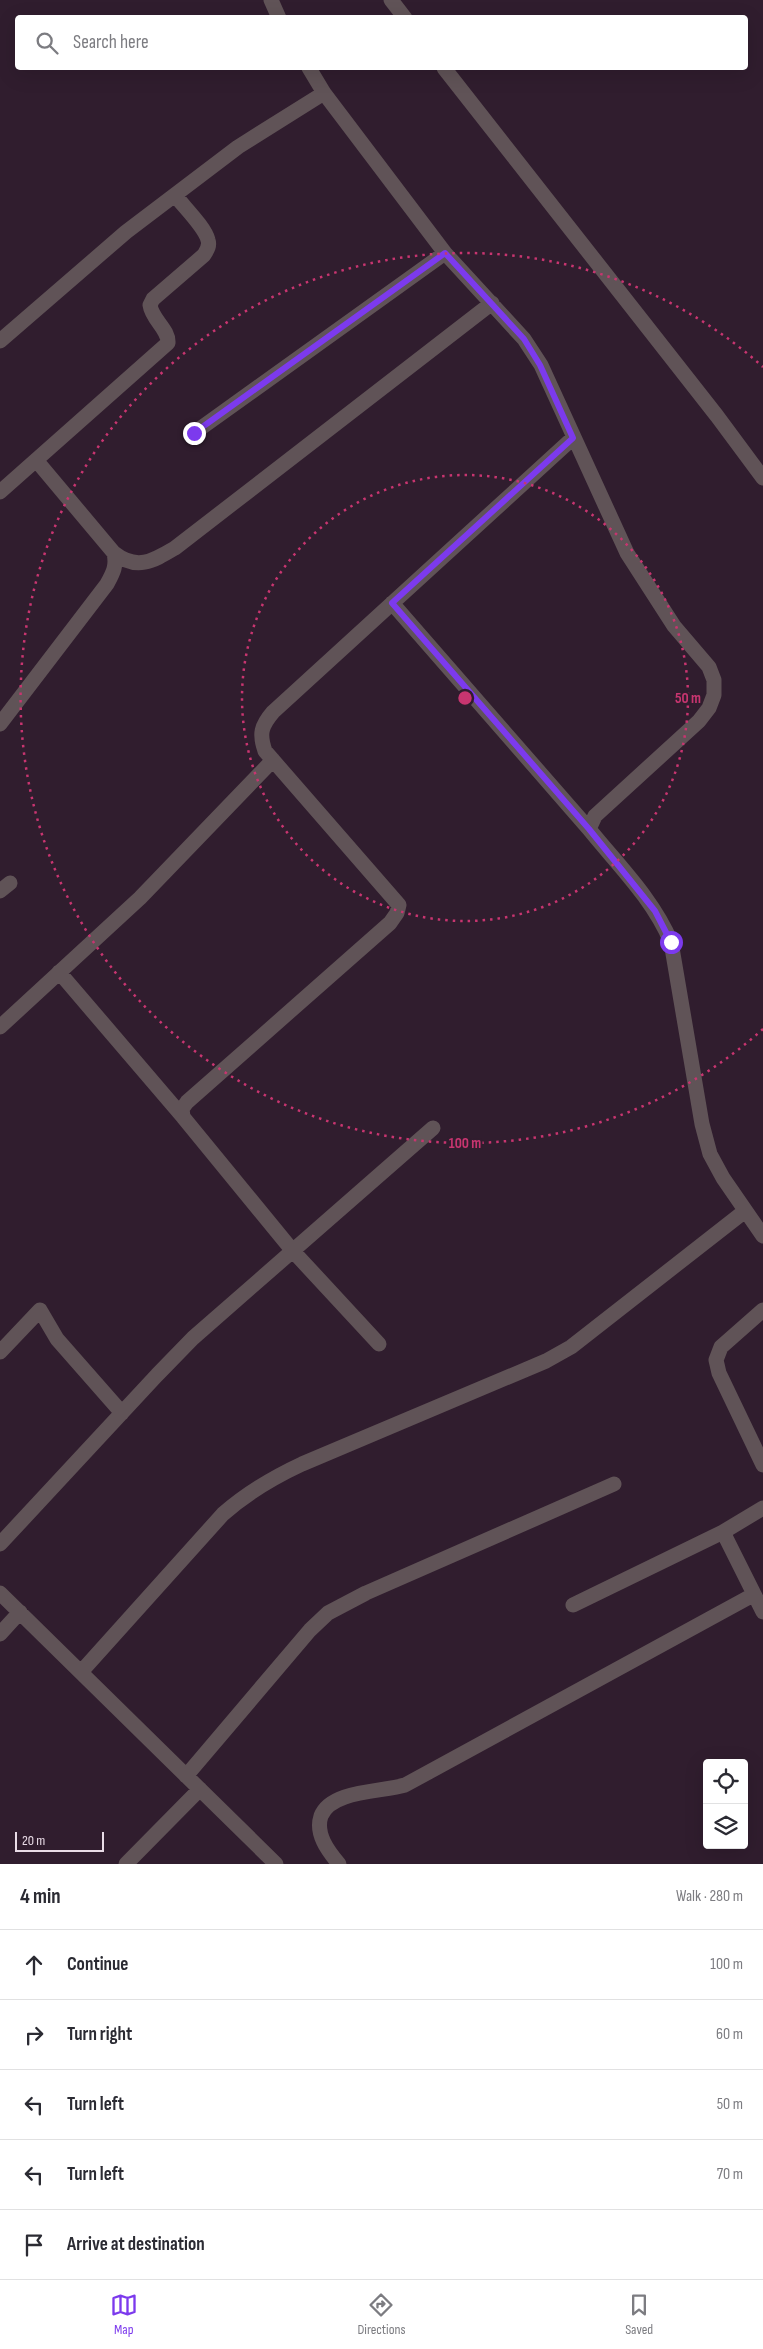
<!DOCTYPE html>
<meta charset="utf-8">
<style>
body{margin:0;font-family:"Sofia Sans Condensed",sans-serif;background:#f2f2f3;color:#2b2b33}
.controls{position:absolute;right:15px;bottom:15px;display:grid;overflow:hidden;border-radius:5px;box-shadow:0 5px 20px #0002}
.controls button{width:45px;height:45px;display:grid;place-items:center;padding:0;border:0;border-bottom:1px solid #e1e1e2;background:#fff;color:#2b2b33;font:25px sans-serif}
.scale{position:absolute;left:15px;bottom:12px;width:89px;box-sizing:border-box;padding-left:5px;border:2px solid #e9dce7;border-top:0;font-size:14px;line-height:18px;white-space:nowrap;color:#e9dce7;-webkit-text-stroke:4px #301d2e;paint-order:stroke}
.stop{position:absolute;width:15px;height:15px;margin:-11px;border:4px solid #7c3aed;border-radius:50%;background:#fff}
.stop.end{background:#7c3aed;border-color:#fff;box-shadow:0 1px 5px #0008}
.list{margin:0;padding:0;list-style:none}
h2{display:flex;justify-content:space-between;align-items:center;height:65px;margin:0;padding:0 20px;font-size:21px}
h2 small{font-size:16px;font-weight:400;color:#7c7c81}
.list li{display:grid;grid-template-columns:32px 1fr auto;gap:15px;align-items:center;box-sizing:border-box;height:70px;padding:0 20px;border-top:1px solid #e1e1e2}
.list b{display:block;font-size:19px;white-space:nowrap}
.list em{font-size:16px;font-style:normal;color:#7c7c81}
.icon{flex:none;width:28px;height:28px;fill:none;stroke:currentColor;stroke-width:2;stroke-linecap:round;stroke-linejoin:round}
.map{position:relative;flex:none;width:763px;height:1864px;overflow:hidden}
.search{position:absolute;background:#fff;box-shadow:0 5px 20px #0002;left:15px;right:15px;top:15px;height:55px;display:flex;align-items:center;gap:12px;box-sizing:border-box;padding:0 18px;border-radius:5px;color:#7c7c81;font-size:19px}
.sheet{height:415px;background:#fff}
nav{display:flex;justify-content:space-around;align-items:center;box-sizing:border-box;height:70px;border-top:1px solid #e1e1e2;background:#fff;font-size:14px;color:#7c7c81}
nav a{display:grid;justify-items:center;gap:2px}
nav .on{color:#7c3aed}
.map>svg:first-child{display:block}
</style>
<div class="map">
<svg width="763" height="1864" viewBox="0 0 763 1864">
<rect width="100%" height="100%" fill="#301d2e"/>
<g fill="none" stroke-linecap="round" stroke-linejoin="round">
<!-- lane -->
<path stroke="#605357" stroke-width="15" d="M391,0L405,18
M444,68L717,416L763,478"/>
<!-- street -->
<path stroke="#605357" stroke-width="15" d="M271,0L279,18
M309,68L324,93L445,253L524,339L541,365L627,553L674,626L709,667L714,680V695L709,708L699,721L595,816L589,829C618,865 653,899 671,942L702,1124L710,1154L723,1178L763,1236
M0,341L126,232L238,147L324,93
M194,433L445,253
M0,492L168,343C169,329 152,320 150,305L153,299L204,255C207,250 210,246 208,240C205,227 183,206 175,195
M114,553C137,571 153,561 175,548L492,303
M392,603L589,829
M0,724L107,584C113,573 117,566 114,553L36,460
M0,891L10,883
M59,972L183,1117
M0,1027L140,898L273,760
M763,1310L721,1347L716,1360L719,1373L763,1465
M379,1344L292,1250L183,1117L182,1109L187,1102L390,923L397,913L399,905L265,751C259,734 261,726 273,712L573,438
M0,1352L40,1310L57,1339L122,1413
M763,1508L723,1532L763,1612
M0,1544L157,1375L193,1338L433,1128
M0,1593L276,1864
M573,1605L723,1532
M0,1634L20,1612
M81,1672L223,1514C248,1492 272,1478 302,1464L546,1361L571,1347L745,1211
M186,1776L310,1630L328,1613L366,1593L614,1484
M126,1864L200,1789
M339,1864C328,1851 315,1834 321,1816C331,1790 382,1792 405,1785L753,1595"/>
</g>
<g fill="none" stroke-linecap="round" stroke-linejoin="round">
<!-- route -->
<path stroke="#7c3aed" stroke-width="6" d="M194,433L445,253L524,339L540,365L573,438L392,603L589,829L655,911L671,942"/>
</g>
<!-- distance rings -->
<g fill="none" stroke="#c83570" stroke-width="2.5" stroke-dasharray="2.5 5">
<circle cx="465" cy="698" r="223"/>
<path d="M763 1029A445 445 0 1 1 763 367"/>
</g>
<circle cx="465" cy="698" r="8" fill="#c83570" stroke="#301d2e" stroke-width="2.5"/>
<g font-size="15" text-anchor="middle" font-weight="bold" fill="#c83570" stroke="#301d2e" stroke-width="4" stroke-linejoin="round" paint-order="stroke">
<text x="688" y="703">50 m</text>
<text x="465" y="1148">100 m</text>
</g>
</svg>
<div class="controls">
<button><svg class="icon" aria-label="locate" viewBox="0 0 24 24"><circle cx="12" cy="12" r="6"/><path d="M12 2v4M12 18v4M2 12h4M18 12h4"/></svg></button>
<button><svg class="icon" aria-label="layers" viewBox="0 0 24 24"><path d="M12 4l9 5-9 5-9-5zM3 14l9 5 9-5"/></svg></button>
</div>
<div class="scale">20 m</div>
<div class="stop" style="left:671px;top:942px"></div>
<div class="stop end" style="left:194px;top:433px"></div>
<div class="search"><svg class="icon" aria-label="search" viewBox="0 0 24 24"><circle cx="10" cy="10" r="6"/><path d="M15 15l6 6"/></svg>Search here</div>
</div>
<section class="sheet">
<h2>4 min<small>Walk · 280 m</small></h2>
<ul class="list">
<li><svg class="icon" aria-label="ahead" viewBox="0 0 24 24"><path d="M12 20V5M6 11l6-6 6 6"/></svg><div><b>Continue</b></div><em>100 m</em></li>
<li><svg class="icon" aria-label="right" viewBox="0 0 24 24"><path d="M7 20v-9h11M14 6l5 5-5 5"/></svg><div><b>Turn right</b></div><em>60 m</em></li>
<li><svg class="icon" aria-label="left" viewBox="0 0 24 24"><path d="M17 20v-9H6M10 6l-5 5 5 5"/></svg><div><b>Turn left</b></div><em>50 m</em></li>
<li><svg class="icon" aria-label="left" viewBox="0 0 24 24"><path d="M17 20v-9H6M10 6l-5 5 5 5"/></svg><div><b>Turn left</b></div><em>70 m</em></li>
<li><svg class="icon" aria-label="arrive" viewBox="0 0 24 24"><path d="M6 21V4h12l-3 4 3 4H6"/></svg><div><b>Arrive at destination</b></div></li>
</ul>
</section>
<nav>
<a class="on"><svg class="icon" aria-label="map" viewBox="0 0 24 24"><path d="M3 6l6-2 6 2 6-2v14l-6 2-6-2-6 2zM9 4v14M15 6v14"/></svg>Map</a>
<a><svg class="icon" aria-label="directions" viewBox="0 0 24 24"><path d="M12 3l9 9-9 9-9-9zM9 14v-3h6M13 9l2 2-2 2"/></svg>Directions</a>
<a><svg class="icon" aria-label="saved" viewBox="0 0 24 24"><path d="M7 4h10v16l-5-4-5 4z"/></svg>Saved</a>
</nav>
